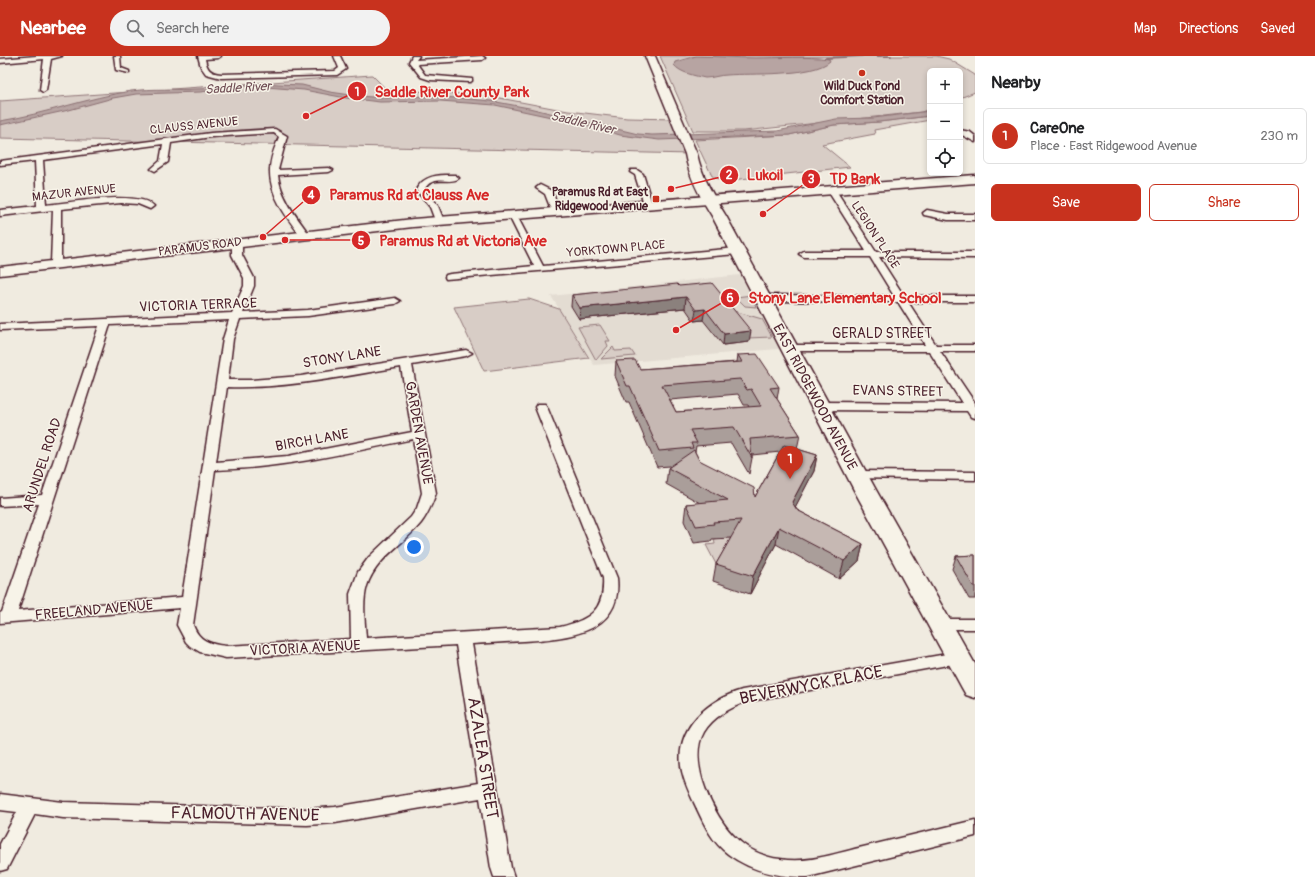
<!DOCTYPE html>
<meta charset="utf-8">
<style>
body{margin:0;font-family:Pangolin,sans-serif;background:#f2f2f2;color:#202124}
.controls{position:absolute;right:12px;top:12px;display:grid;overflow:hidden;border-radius:6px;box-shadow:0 2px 6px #0003}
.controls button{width:36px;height:36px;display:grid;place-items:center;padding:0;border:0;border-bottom:1px solid #e0e0e0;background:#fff;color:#202124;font:20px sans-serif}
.you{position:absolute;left:414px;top:491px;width:14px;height:14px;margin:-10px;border:3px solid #fff;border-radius:50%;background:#1a73e8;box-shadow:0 0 0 6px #1a73e833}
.badge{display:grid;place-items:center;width:26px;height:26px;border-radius:50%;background:#c8321e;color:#fff;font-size:13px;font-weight:700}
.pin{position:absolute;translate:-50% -33px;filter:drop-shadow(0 1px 2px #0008)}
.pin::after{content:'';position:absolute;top:21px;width:14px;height:12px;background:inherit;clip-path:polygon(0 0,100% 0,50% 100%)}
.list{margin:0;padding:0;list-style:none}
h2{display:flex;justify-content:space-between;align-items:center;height:52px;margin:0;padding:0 16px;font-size:17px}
h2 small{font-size:13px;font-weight:400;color:#757577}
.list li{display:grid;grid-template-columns:26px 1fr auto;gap:12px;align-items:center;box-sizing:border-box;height:56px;margin:0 8px 8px;padding:0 8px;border:1px solid #e0e0e0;border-radius:6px}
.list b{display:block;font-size:15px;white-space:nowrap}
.list p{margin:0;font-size:13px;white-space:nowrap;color:#757577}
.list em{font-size:13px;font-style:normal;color:#757577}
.actions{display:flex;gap:8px;padding:12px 16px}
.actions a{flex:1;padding:9px 0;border:1px solid #c8321e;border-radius:6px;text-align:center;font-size:14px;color:#c8321e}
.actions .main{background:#c8321e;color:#fff}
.icon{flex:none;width:22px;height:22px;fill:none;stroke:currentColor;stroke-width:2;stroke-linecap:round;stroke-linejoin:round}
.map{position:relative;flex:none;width:975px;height:821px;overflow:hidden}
header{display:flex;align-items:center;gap:24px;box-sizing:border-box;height:56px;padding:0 20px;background:#c8321e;color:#fff}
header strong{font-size:19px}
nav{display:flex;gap:22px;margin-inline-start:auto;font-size:14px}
.search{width:280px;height:36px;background:#f2f2f2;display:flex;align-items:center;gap:10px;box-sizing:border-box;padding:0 14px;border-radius:22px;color:#757577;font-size:15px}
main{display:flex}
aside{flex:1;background:#fff}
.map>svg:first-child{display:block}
</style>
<header>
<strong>Nearbee</strong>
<div class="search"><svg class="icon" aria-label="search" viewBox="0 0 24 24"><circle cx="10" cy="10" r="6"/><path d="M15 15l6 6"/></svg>Search here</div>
<nav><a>Map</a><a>Directions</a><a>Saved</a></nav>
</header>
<main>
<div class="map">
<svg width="975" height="821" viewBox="0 0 975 821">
<rect width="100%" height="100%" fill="#f0ebe0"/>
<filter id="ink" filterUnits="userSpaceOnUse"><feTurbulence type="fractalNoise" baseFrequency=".025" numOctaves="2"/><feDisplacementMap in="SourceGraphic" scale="8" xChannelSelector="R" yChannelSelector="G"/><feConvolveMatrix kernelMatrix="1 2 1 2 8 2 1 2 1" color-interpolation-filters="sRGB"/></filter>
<g filter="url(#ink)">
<!-- built -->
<path fill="#e3dcd2" d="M749,218L789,292L594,309L551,240Z"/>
<!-- green -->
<path fill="#d8cdc6" stroke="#917678" d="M660,0H936L949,3L975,19V36L960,42V15H930V53L921,56L744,75H693Z
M372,19L386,33L489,40L568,55L627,62L676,63L691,98L0,82V45Z
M930,60V64L874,74L875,78L822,88L850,111L722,125L712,120L695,84L789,79L834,69L879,66Z
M752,239L756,251L745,250L736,241Z
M529,243L559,253L589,302L484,315L454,251Z
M734,255L762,263L772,281L747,282Z
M600,269L610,285H606L608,290L596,304L578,271Z
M613,291L615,295L631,294L635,300L601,303Z
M730,481L733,482L717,510L706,489L715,488L714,483Z"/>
<!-- water -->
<path fill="#b7a4a2" stroke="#8b6f72" d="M696,0C716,0 735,2 755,2C779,2 807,0 829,3L830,5C813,21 750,17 727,19C719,19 713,22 705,22C696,20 680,17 674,9L675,6Z
M256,27L302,29L330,36L358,40L386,42L408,40L444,41L491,45L529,52L638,78L652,79L777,75L836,63L873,62L930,55V60L879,66L834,69L789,79L659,84L620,79L579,67L495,49L440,45L380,46L346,42L304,34L253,30L200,36L136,38L113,42L69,54L0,69V65C45,58 87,42 131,35C153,32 176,34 198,33C217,33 237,29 256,27Z"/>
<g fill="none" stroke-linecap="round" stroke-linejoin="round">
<!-- stream -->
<path stroke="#8b6f72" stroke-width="2" d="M877,0H891
M826,2L862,0"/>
<!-- minor casing -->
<g stroke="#4a1f2b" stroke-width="3">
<path id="minor" d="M36,0H62L51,3L46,34L43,36L40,34L44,3L0,7V3Z
M114,0H120L121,12L129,15V17L116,14Z
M198,0H221L218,2L205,3C207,13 210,17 221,18L335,15L339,12L334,0H340L346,13L337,19L221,22L206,18L201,11Z
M412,0H419L416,4L482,0L485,2L482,4L417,8L425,19L472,23V25L470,26L430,24L421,21L409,6Z
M275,73L287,80L278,114L329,112L333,114L329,116L278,119C281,142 296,160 309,178L307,180H301C287,162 269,138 270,114C270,102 275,91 279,81L274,77L211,81L171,87L168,106L155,115L151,113L160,105L163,88L43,104L46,149C69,147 139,134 154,150L150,153L138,148L121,147L61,153V207L59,209L56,210L51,207L53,154L0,160V154L37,150L35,105L0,109V105L211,77Z
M960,74L970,76L975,80V86L960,78Z
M631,114H637L643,118L652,148L651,150L648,151L644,148L635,119L630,116Z
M446,119H455L459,122C450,130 433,117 424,134L438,150L444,165L439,168L436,167L430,151L416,134C422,122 433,119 446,119Z
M540,129L552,135L560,156L559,158L556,159L552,156L545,138L536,132Z
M832,132L835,133L876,196H975V202L879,201L904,240H975V246H908L936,289H975V295H940L975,347V362L971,361L967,355L820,354L816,353L814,350L816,347L820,346L962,347L929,295H789L783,292L789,289H925L898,246L762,245L757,242L762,239L894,240L870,201H804L799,198L804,195H866L828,135Z
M927,154L948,158H975V164H948L924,159L923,157Z
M513,157L517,160L543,210L737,192L742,195L737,198L446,223L445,221L446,219L450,218L534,210L509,160Z
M237,184L242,187V199L254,222V230L243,257L308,254L395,242L400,245L395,248L308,260L240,263L233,283L228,324H251L301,320L466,294L472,297L466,300L412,309L436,437C432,448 428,458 421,467C403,489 376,502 367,530C362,546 365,566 366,582L560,571C589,564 605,555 603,522L535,351L537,348H545L547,351L617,522C623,578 566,582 524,585C507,586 489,587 472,588L511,812L514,821H494L491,812L480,742L335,767L307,769L63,762L35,758L7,813L0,815V788L17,756L0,754V738L63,746L307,753L335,751L478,727L456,589L226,602L200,596L190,590L186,586L177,569L180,552L0,567V557L2,556L39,448L0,450V442L42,439L99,270L0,274V268L232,257L244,230V222L232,199V187ZM229,264L223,283L182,541L18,555L110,269ZM401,311L412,376L288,400L216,406L227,331C285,333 344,320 401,311ZM413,383L422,437L417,452L411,461L369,501L358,516L350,538L351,583L226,590C210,588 199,585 193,569L215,414C282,412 348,397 413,383Z
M857,415L975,416V424L852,422L850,419L852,416Z
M939,563H975V573H939L934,572L931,568L934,564Z
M958,596L964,598L966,602L964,606L745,646C729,653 713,661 704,676C687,705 713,760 735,781C747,793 763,801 780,803C808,808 836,797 863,791C900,782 938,773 975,764V780L808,821C779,821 752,816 728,798C713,787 705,770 697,753C691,740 683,725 681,710C676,671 708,644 742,634Z"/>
</g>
<!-- secondary casing -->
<g stroke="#4a1f2b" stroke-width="3">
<path id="secondary" d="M975,119V127L413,171L0,219V211L413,163Z"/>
</g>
<!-- primary casing -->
<g stroke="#4a1f2b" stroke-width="3">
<path id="primary" d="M645,0H655L697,98C702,121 714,141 726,160L876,434L975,608V642L966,639L962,632L854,434L712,160C700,141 689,121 685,98Z"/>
</g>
<!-- minor -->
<use href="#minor" fill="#f7f3e8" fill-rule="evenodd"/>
<!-- secondary -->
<use href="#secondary" fill="#f7f3e8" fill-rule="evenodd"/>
<!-- primary -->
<use href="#primary" fill="#f7f3e8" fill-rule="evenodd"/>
</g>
<!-- wall -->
<path fill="#aa9e9a" stroke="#4a1f2b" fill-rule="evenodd" d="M679,230L749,286L723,289L703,264L694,265L685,252L579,263L571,250L572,239Z
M738,299L779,331L777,343L800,379L797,393L817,399L814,415L795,451L797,454L863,488L859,505L839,523L776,488L750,538L713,525L716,508L731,482L712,483L711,485L694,487L684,465L686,448L700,447L666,428L668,412L670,410L657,411L629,346H626L615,320L616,305L640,313L737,306ZM738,338L744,349H748L749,351L676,356L670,344ZM731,387L749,418L752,402V399L780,396L755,441L699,404L695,396L696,390Z
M975,499V543H969L952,513L956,500Z"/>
<!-- shaded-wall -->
<path fill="#8b817d" stroke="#4a1f2b" d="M686,241L685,252L579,263L580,252Z
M705,253L703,264L694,265L696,254Z
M751,275L749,286L723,289L724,278Z
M817,399L814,415L789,463L792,446Z
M779,471L776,488L750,538L753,520Z
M863,488L859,505L839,523L844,505Z"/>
<!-- building -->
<path fill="#c6b8b3" stroke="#4a1f2b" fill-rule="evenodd" d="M712,227L751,275L724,278L705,253L696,254L686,241L580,252L572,239L677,228L679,230Z
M757,298L779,331L770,332L800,379L750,383L752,402L734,371L690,374L697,387H691L693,392L659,395L630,330H627L616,305L635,304L640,313L742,306L738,299ZM740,323L747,334L751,333L761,350L676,356L662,329Z
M784,389L817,399L792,446L797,454L863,488L844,505L779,471L753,520L716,508L741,464L713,466L714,468L696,470L686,448L728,444L668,412L694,394L699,404L754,432L755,441Z
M975,499V530H973L956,500Z"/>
</g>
<!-- markers -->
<g fill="#c8321e" stroke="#f7f3e8" stroke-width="1.5">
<circle cx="862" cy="17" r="4"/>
<rect x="652" y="139" width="8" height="8" rx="2"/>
</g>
<g text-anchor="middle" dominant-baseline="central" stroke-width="3" stroke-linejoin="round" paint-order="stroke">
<!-- far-poi labels -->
<g font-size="12" font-weight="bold" fill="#4a1f2b" stroke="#f7f3e8">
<text x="862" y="30">Wild Duck Pond<tspan x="862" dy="14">Comfort Station</tspan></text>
<text x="648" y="136" text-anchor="end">Paramus Rd at East<tspan x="648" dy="14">Ridgewood Avenue</tspan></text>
</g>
<!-- far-street labels -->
<g font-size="12" fill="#4a1f2b" stroke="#f7f3e8">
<text transform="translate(194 70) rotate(-6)">CLAUSS AVENUE</text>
<text transform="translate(74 137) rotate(-6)">MAZUR AVENUE</text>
<text transform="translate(875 179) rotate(57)">LEGION PLACE</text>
<text transform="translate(200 191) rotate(-7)">PARAMUS ROAD</text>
<text transform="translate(616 193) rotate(-5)">YORKTOWN PLACE</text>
</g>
<!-- far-water labels -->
<g font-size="13" font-style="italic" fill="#704e55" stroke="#f7f3e8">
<text transform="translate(238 32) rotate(-3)">Saddle River</text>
<text transform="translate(583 67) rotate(13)">Saddle River</text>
</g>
<!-- street labels -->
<g font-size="14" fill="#4a1f2b" stroke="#f7f3e8">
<text transform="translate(198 249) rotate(-2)">VICTORIA TERRACE</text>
<text x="882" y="277">GERALD STREET</text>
<text transform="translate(342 301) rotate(-9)">STONY LANE</text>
<text transform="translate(898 335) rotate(1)">EVANS STREET</text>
<text transform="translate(815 341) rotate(62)">EAST RIDGEWOOD AVENUE</text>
<text transform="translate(419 377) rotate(80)">GARDEN AVENUE</text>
<text transform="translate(312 384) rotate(-10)">BIRCH LANE</text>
<text transform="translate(42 409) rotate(-72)">ARUNDEL ROAD</text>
<text transform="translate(94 554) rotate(-5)">FREELAND AVENUE</text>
<text transform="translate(305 592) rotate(-3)">VICTORIA AVENUE</text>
</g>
<!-- near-street labels -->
<g font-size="17" fill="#4a1f2b" stroke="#f7f3e8">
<text transform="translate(811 629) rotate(-11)">BEVERWYCK PLACE</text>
<text transform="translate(483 702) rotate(81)">AZALEA STREET</text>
<text transform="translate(245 758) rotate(1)">FALMOUTH AVENUE</text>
</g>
</g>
<!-- callouts -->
<path fill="none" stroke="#d62828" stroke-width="1.5" d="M306 60L357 35M671 133L729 119M763 158L811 123M263 181L311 139M285 184L361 184M676 274L730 242"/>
<g fill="#d62828" stroke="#f7f3e8" stroke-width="1.5">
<circle cx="306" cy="60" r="4"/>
<circle cx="671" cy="133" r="4"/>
<circle cx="763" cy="158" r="4"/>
<circle cx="263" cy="181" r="4"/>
<circle cx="285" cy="184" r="4"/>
<circle cx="676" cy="274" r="4"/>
<circle cx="357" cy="35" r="10"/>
<circle cx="729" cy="119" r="10"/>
<circle cx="811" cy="123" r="10"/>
<circle cx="311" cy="139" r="10"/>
<circle cx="361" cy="184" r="10"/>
<circle cx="730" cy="242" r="10"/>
</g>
<g font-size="12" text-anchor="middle" font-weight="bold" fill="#fff">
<text x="357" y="40">1</text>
<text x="729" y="123">2</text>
<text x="811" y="127">3</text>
<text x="311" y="143">4</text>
<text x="361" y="189">5</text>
<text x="730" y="246">6</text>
</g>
<g font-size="15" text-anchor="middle" font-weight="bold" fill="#d62828" stroke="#f7f3e8" stroke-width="3" stroke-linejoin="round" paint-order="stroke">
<text x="452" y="41">Saddle River County Park</text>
<text x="765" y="124">Lukoil</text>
<text x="855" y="128">TD Bank</text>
<text x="409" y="144">Paramus Rd at Clauss Ave</text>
<text x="463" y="190">Paramus Rd at Victoria Ave</text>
<text x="845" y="247">Stony Lane Elementary School</text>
</g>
</svg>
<div class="controls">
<button>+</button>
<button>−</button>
<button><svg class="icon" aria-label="locate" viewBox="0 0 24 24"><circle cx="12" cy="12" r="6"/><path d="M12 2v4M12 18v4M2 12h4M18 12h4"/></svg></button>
</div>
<div class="you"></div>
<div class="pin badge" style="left:790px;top:423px">1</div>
</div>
<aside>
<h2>Nearby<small></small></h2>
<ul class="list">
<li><span class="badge">1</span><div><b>CareOne</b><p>Place · East Ridgewood Avenue</p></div><em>230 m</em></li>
</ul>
<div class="actions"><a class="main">Save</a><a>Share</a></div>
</aside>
</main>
